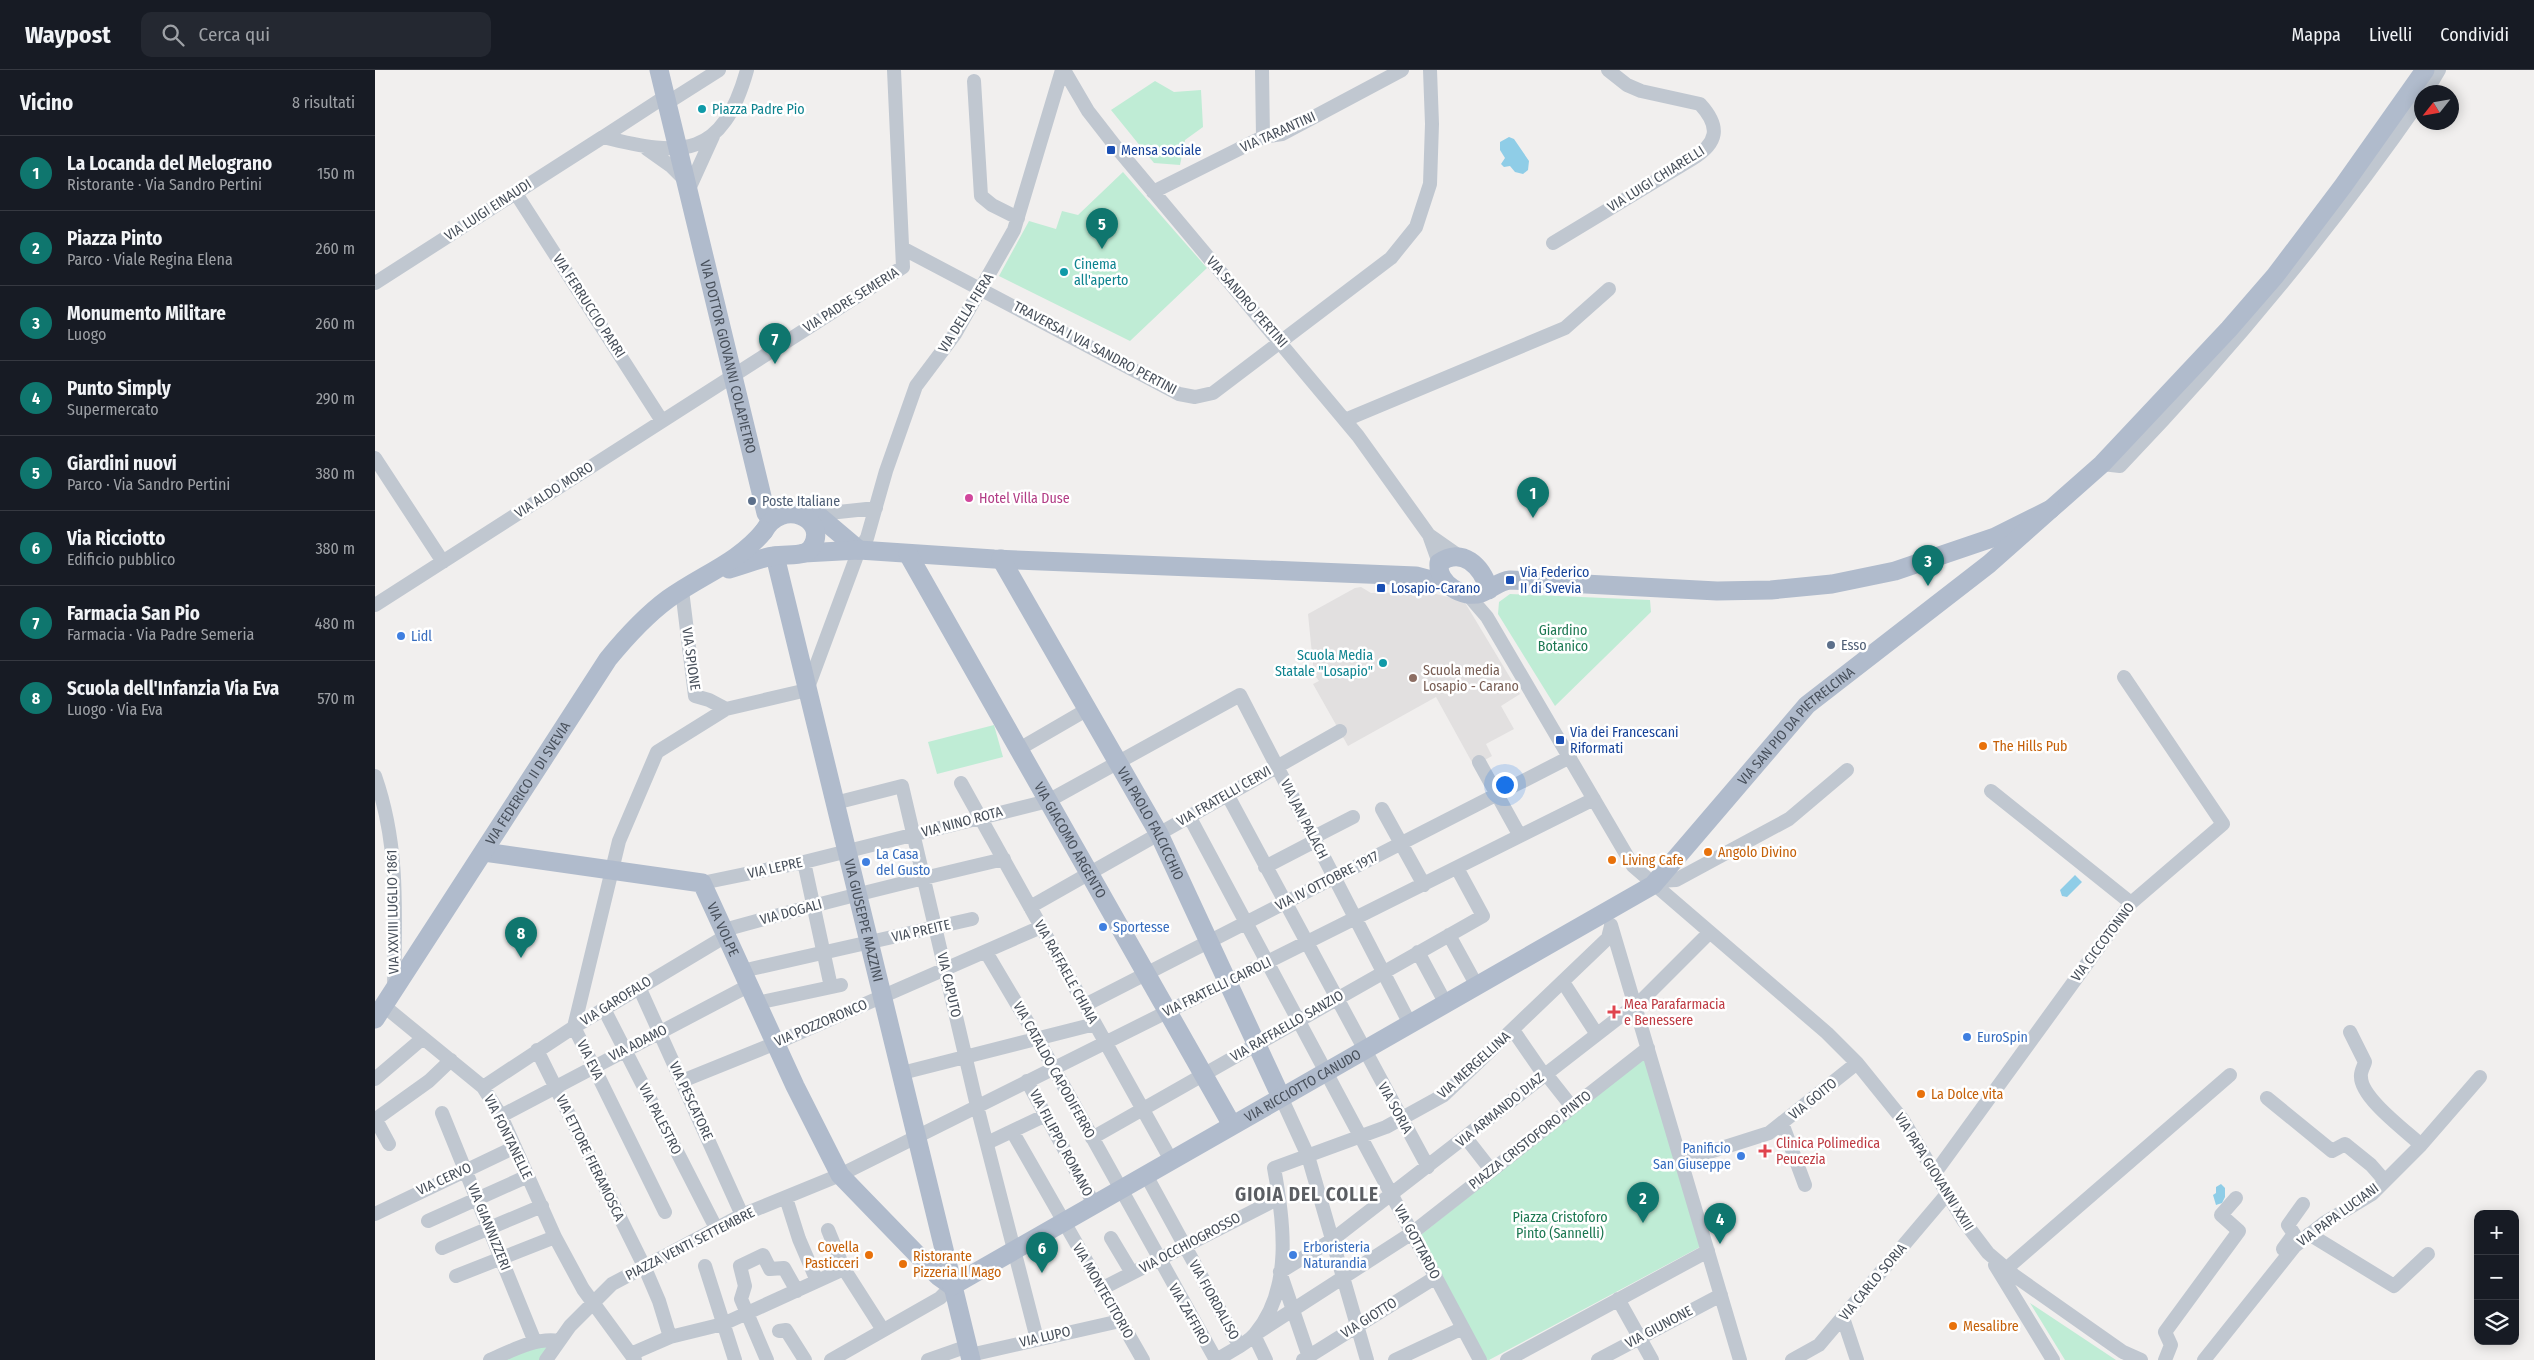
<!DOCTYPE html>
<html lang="it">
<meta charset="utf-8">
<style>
body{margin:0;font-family:"Fira Sans Condensed",sans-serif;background:#242831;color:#f1f3f6}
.controls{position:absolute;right:15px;bottom:15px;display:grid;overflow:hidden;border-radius:10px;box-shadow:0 2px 12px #0003}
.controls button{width:45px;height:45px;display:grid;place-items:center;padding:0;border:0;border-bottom:1px solid #363941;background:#171b24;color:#f1f3f6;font:25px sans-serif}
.compass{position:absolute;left:2039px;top:15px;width:45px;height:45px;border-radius:50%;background:#171b24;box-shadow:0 2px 12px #0003;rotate:239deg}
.you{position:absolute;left:1129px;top:714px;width:18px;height:18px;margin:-12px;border:4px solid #fff;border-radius:50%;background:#1a73e8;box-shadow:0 0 0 8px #1a73e833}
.badge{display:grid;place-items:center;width:32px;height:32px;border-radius:50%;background:#0f766e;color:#fff;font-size:16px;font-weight:700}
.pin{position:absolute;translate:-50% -41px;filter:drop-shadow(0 1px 2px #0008)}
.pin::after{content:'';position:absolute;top:26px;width:18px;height:15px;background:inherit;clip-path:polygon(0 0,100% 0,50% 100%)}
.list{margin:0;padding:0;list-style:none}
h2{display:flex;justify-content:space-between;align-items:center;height:65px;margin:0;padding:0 20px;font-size:21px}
h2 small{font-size:16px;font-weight:400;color:#9ea1a6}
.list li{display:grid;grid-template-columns:32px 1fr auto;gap:15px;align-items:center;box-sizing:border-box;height:75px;padding:0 20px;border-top:1px solid #363941}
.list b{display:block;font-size:19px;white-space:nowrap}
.list p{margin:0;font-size:16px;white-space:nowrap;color:#9ea1a6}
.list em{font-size:16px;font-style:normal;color:#9ea1a6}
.icon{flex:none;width:28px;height:28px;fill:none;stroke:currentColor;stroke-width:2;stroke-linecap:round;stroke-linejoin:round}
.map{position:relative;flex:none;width:2159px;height:1290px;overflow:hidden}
header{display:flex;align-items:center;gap:30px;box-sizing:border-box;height:70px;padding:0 25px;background:#171b24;border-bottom:1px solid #363941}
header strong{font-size:24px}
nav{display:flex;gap:28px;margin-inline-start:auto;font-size:18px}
.search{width:350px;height:45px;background:#242831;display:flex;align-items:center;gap:12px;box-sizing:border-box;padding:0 18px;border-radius:10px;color:#9ea1a6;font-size:19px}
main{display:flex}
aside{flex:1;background:#171b24}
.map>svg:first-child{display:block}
</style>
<header>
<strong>Waypost</strong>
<div class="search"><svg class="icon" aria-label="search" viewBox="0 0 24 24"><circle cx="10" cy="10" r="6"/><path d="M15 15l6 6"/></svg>Cerca qui</div>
<nav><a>Mappa</a><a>Livelli</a><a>Condividi</a></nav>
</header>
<main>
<aside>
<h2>Vicino<small>8 risultati</small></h2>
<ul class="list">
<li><span class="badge">1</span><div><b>La Locanda del Melograno</b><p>Ristorante · Via Sandro Pertini</p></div><em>150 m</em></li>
<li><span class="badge">2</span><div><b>Piazza Pinto</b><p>Parco · Viale Regina Elena</p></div><em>260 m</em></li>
<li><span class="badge">3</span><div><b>Monumento Militare</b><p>Luogo</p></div><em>260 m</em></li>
<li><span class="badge">4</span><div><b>Punto Simply</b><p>Supermercato</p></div><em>290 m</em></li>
<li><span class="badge">5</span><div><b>Giardini nuovi</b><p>Parco · Via Sandro Pertini</p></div><em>380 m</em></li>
<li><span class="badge">6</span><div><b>Via Ricciotto</b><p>Edificio pubblico</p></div><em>380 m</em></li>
<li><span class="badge">7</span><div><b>Farmacia San Pio</b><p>Farmacia · Via Padre Semeria</p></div><em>480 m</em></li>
<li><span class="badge">8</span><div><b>Scuola dell'Infanzia Via Eva</b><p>Luogo · Via Eva</p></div><em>570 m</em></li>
</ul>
</aside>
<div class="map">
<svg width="2159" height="1290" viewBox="0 0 2159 1290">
<rect width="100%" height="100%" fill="#f1efee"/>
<!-- education -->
<path fill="#e2e0e0" d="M986,517L996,523L1053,522L1089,531L1145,624L1126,636L1139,659L1111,674L1117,686L1099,696L1061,627L973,676L938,614L944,611L939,604L933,544L980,518Z"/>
<!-- green -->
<path fill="#bfecd5" d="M780,11L799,22L826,20L828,57L810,70L805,95L779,93L736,40Z
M748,102L832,198L755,271L624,206L654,151L681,159L687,141L703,145Z
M1135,524L1275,530L1276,542L1180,636L1123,544L1124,532Z
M619,655L628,687L562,704L553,672Z
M1269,987L1325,1177L1114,1290H1109L1043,1167Z
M1655,1233L1741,1290H1690Z
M173,1274L166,1290H123Z"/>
<!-- water -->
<path fill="#8fcde7" d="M1134,67L1139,69L1154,91L1153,100L1148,104L1140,102L1135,96L1129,97L1126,94L1130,88L1125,80V72Z
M1700,805L1707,812L1692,827L1687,826L1685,820Z
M1846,1114L1850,1118V1127L1847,1133L1841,1135L1838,1125L1841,1123V1117Z"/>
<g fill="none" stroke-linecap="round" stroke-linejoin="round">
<!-- minor -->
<path stroke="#c0c7d0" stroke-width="14" d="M689,0L713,41L741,77L983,366L1054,465L1064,493
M887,0L888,67
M599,11L606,126L617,135L643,148
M2051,22L2064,0
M291,26L228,67C308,87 347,89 372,0
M292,33L344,0
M272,79L296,96L310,110
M313,121L338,66
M140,122L287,351
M778,122L888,67L907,64L1027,0
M1178,173L1317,89C1343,73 1346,57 1325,34L1266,21L1252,15L1233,0
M529,179L804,324L820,327L838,323L1016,188L1041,157L1055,114L1057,54L1055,0
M0,213L228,67
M970,350L1190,258L1234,219
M0,388L68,492
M1727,394L1745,396C1857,279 1954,162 2046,29
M445,447L454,443L501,438
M1054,465L1084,486
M307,520L320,626L334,630L351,639
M1093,525L1112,547L1258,796L1452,963L1482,993L1528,1050L1588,1150L1613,1183L1640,1206L1748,1282L1766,1290
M0,535L528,197L519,0
M644,679L713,639
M1104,692L1145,766
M0,706C25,777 20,846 19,920
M586,713L796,1090
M1616,721L1756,833
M852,724L1053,1097
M460,733L527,716L602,1036L662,1269
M1007,739L1049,815
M814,746L1105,1290
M939,767L978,747
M429,792L456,917
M890,797L940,771
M1282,811L1301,810L1414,749L1472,700
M327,813L429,792L673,731L865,625L1035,954
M655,837L965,661
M1236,855L1365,1290
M349,860C441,834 535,811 629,789
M1074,865L1102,916
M611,882L662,968L841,1290
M1043,882L1071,934
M367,901L597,849
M1188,912L1221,963
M264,917L367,1145
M382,933L466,915
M710,935L1195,687
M9,936L108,1017L126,1046L180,1167L208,1219L260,1290
M229,939L341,1158
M1138,960L1169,1005
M1975,962L1990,992C1989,996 1985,1002 1986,1007C1986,1028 2031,1061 2046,1075
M162,980L269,1196L284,1231L295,1267
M527,1003L720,954
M1171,1004L1197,1037
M0,1009L48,968
M307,1011L401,973L666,857
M652,1011L719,1134
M108,1017L199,957L351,866
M906,1027L933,1086L992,1290
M1892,1028L1957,1081L1970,1074L1996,1095L2010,1111
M67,1043L160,1272
M126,1046L375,915
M0,1048L14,1074
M1,1049L54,1011L76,990
M1407,1053L1430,1115
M637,1061L768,1290
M717,1068L1108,846L1082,798
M1091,1068L1116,1100
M612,1073L671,1045
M1306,1091L1394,1063L1482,993
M1560,1103L1756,833L1848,754L1749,607
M771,1105L864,1275
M411,1128L424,1169L442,1211
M290,1142L199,957L244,771L282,682L351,639L432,620L484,480L492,468L511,401L541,316L580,264L639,160L687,0
M0,1144L140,1077
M53,1151L153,1106
M453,1160L469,1199L508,1260
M1934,1164L2019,1216L2053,1184
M736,1168L757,1203
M67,1178L167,1136
M1908,1179L1919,1164L1913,1155L1928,1134
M1620,1195L1678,1290
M330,1196L360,1290
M1631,1199L1855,1005
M81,1206L180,1167
M726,1219L904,1128
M1243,1229L1277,1290
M1468,1248L1482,1290
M404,1261L411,1260L430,1290
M256,1284L295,1267L348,1254L469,1199
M595,1285L745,1251
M115,1290C136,1281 161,1267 184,1271
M171,1290L195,1256L237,1214L367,1145L465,1105L1219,729
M392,1290L366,1229L370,1216L365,1196L388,1185L395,1199L409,1198L422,1221
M456,1290L565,1228L577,1216
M553,1290L593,1276
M842,1290C853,1282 871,1275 880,1264C918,1219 909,1151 899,1098L1011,1057L1069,1025L1233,868L1236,856
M891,1290L879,1265L1037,1163L1273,978
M928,1290L1061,1207
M935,1290L905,1202L957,1170L1269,928L1334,863
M1020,1290L1088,1258
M1132,1290L1333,1181
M1223,1290L1346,1225
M1417,1290L1444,1275L1572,1124
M1790,1290L1796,1275L1790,1262L1864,1161L1846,1145L1861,1128
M1829,1290L1920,1176L1949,1153L1997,1124L2046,1075L2105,1007"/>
<!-- major -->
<g stroke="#b0bbcc" stroke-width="19">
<path id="s1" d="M284,0L391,443L396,450"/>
<path d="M426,444L445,447L484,480"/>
<path d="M429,483L484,480L619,489L1041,506L1071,514"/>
<path id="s2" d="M533,484L857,1055"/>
<path id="s3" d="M400,486L596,1290"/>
<path id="s4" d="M626,489L784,764L906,1027"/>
<path d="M354,499C369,495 384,488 399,486C409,484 420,486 429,483C433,482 436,479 438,475C452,448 407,428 389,461"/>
<path d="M1114,520C1107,496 1087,476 1064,493C1062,514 1088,529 1106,523C1117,519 1124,511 1135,510L1342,521L1396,520L1457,514L1520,501L1620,467L1676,439L1727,394L1854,259L1900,206L1968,116L2050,0"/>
<path id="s5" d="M109,782L327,813L420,1016L465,1105L563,1206L577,1216"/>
<path id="s6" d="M0,949L233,589C251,567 270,546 293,529C326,505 363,493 389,461"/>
<path id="s7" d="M577,1216L1278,815L1432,635L1614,494L1676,439"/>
</g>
</g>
<!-- markers -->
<g fill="#0f9aa8" stroke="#fff" stroke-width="2">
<circle cx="327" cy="39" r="5"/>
<circle cx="689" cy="202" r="5"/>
<circle cx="1008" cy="593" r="5"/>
</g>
<g fill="#1a4fb4" stroke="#fff" stroke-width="2">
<rect x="731" y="75" width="10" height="10" rx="2.5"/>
<rect x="1130" y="505" width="10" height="10" rx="2.5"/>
<rect x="1001" y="513" width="10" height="10" rx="2.5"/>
<rect x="1180" y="665" width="10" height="10" rx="2.5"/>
</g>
<circle fill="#d1479c" stroke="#fff" stroke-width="2" cx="594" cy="428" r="5"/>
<g fill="#5c6f8a" stroke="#fff" stroke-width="2">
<circle cx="377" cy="431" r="5"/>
<circle cx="1456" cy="575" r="5"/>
</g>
<g fill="#3f7fe0" stroke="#fff" stroke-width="2">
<circle cx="26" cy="566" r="5"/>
<circle cx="491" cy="792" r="5"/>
<circle cx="728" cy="857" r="5"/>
<circle cx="1592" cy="967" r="5"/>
<circle cx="1366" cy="1086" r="5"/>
<circle cx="918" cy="1185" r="5"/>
</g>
<circle fill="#8d6e63" stroke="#fff" stroke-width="2" cx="1038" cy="608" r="5"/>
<g fill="#e8710a" stroke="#fff" stroke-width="2">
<circle cx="1608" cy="676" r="5"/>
<circle cx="1333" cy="782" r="5"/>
<circle cx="1237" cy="790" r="5"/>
<circle cx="1546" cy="1024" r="5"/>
<circle cx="494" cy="1185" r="5"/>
<circle cx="528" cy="1194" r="5"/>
<circle cx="1578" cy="1256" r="5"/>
</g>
<g fill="#e0444e" stroke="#fff" stroke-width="2">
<path d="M1236.5 934.5h5v5h5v5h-5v5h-5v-5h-5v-5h5z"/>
<path d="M1387.5 1073.5h5v5h5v5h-5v5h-5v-5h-5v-5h5z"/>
</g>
<g text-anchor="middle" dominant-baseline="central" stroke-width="5" stroke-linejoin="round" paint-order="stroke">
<!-- culture labels -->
<g font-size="14" fill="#0d838f" stroke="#fff" text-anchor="start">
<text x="337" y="39">Piazza Padre Pio</text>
<text x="699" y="194">Cinema<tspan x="699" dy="16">all'aperto</tspan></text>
<text x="998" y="585" text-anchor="end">Scuola Media<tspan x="998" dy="16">Statale "Losapio"</tspan></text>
</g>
<!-- street labels -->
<g font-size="14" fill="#48505b" stroke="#fff">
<text transform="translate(903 62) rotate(-24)">VIA TARANTINI</text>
<text transform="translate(1281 109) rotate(-32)">VIA LUIGI CHIARELLI</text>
<text transform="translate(113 140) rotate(-33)">VIA LUIGI EINAUDI</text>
<text transform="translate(476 230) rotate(-32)">VIA PADRE SEMERIA</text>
<text transform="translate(872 232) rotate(49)">VIA SANDRO PERTINI</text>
<text transform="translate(214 236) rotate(57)">VIA FERRUCCIO PARRI</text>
<text transform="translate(591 243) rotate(-58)">VIA DELLA FIERA</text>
<text transform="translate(720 278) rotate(28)">TRAVERSA I VIA SANDRO PERTINI</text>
<text stroke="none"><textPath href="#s1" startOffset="295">VIA DOTTOR GIOVANNI COLAPIETRO</textPath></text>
<text transform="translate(179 420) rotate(-33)">VIA ALDO MORO</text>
<text transform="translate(316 589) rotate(82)">VIA SPIONE</text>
<text stroke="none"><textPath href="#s7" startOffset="1022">VIA SAN PIO DA PIETRELCINA</textPath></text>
<text stroke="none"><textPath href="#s6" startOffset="281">VIA FEDERICO II DI SVEVIA</textPath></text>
<text transform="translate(849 726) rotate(-30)">VIA FRATELLI CERVI</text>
<text transform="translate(929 749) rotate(63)">VIA JAN PALACH</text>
<text transform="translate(587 752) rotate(-15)">VIA NINO ROTA</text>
<text stroke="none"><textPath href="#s4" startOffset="304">VIA PAOLO FALCICCHIO</textPath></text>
<text stroke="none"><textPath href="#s2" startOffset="329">VIA GIACOMO ARGENTO</textPath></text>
<text transform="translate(400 798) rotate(-12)">VIA LEPRE</text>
<text transform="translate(952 811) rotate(-27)">VIA IV OTTOBRE 1917</text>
<text transform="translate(18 842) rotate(-91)">VIA XXVIII LUGLIO 1861</text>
<text transform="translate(416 842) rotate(-15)">VIA DOGALI</text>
<text stroke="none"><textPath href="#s3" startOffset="375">VIA GIUSEPPE MAZZINI</textPath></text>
<text stroke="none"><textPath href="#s5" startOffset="271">VIA VOLPE</textPath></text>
<text transform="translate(546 861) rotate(-13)">VIA PREITE</text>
<text transform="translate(1728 872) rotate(-53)">VIA CICCOTONNO</text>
<text transform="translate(691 902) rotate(61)">VIA RAFFAELE CHIAIA</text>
<text transform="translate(574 915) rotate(77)">VIA CAPUTO</text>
<text transform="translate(842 917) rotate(-26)">VIA FRATELLI CAIROLI</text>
<text transform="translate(241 931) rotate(-32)">VIA GAROFALO</text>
<text transform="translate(446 953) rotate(-23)">VIA POZZORONCO</text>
<text transform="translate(912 956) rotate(-30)">VIA RAFFAELLO SANZIO</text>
<text transform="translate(263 973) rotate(-27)">VIA ADAMO</text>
<text transform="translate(215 990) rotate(64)">VIA EVA</text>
<text transform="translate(1099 995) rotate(-42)">VIA MERGELLINA</text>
<text transform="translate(679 1000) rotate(61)">VIA CATALDO CAPODIFERRO</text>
<text stroke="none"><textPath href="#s7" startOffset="404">VIA RICCIOTTO CANUDO</textPath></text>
<text transform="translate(1438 1029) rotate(-39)">VIA GOITO</text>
<text transform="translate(316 1031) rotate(65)">VIA PESCATORE</text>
<text transform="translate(1020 1038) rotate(61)">VIA SORIA</text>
<text transform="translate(1125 1040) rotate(-39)">VIA ARMANDO DIAZ</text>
<text transform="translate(285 1049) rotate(63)">VIA PALESTRO</text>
<text transform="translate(133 1067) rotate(64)">VIA FONTANELLE</text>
<text transform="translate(1155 1070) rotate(-38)">PIAZZA CRISTOFORO PINTO</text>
<text transform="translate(686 1073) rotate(62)">VIA FILIPPO ROMANO</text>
<text transform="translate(215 1088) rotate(64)">VIA ETTORE FIERAMOSCA</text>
<text transform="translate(1559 1102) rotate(58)">VIA PAPA GIOVANNI XXIII</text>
<text transform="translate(69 1109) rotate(-25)">VIA CERVO</text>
<text transform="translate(1963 1145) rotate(-36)">VIA PAPA LUCIANI</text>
<text transform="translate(114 1157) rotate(68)">VIA GIANNIZZERI</text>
<text transform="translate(1042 1172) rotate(62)">VIA GOTTARDO</text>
<text transform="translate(815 1173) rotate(-28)">VIA OCCHIOGROSSO</text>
<text transform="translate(315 1174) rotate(-27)">PIAZZA VENTI SETTEMBRE</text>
<text transform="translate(1498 1212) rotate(-50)">VIA CARLO SORIA</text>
<text transform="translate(728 1221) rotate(60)">VIA MONTECITORIO</text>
<text transform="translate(839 1230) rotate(61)">VIA FIORDALISO</text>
<text transform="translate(814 1244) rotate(60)">VIA ZAFFIRO</text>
<text transform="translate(994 1248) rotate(-32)">VIA GIOTTO</text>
<text transform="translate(1284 1257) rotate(-28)">VIA GIUNONE</text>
<text transform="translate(670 1267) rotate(-13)">VIA LUPO</text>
</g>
<!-- transit labels -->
<g font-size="14" fill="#164399" stroke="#fff" text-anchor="start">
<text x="746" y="80">Mensa sociale</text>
<text x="1145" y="502">Via Federico<tspan x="1145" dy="16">II di Svevia</tspan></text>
<text x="1016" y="518">Losapio-Carano</text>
<text x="1195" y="662">Via dei Francescani<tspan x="1195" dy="16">Riformati</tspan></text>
</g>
<!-- hotel labels -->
<g font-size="14" fill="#b23c85" stroke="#fff" text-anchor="start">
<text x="604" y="428">Hotel Villa Duse</text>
</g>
<!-- service labels -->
<g font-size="14" fill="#4e5e75" stroke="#fff" text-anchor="start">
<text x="387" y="431">Poste Italiane</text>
<text x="1466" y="575">Esso</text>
</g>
<!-- park labels -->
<g font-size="14" fill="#1c7852" stroke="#fff">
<text x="1188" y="560">Giardino<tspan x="1188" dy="16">Botanico</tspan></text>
<text x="1185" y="1147">Piazza Cristoforo<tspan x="1185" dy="16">Pinto (Sannelli)</tspan></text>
</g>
<!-- shop labels -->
<g font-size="14" fill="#366cbe" stroke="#fff" text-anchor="start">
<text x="36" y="566">Lidl</text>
<text x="501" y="784">La Casa<tspan x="501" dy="16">del Gusto</tspan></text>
<text x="738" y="857">Sportesse</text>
<text x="1602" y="967">EuroSpin</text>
<text x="1356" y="1078" text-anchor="end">Panificio<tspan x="1356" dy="16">San Giuseppe</tspan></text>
<text x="928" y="1177">Erboristeria<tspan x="928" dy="16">Naturandia</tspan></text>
</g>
<!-- education labels -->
<g font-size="14" fill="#785e54" stroke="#fff" text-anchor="start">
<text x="1048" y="600">Scuola media<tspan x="1048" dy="16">Losapio - Carano</tspan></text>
</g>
<!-- food labels -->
<g font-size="14" fill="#c56008" stroke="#fff" text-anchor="start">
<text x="1618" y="676">The Hills Pub</text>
<text x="1343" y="782">Angolo Divino</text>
<text x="1247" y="790">Living Cafe</text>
<text x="1556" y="1024">La Dolce vita</text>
<text x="484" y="1177" text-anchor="end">Covella<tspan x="484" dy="16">Pasticceri</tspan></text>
<text x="538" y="1186">Ristorante<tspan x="538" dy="16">Pizzeria Il Mago</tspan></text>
<text x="1588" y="1256">Mesalibre</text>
</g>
<!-- health labels -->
<g font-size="14" fill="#be3a42" stroke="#fff" text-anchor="start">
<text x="1249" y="934">Mea Parafarmacia<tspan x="1249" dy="16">e Benessere</tspan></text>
<text x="1401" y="1073">Clinica Polimedica<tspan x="1401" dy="16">Peucezia</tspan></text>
</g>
<!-- district labels -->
<g font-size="19" font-weight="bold" letter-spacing="1" fill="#5b5e63" stroke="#fff">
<text x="932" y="1124">GIOIA DEL COLLE</text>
</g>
</g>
</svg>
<div class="controls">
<button>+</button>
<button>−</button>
<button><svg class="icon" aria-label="layers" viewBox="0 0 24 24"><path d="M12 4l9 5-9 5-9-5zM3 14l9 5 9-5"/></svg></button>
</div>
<svg class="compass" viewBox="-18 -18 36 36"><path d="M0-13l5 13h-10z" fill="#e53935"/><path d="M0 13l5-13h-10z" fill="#9ea1a6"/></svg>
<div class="you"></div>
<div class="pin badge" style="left:1158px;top:448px">1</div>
<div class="pin badge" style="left:1268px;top:1153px">2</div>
<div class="pin badge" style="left:1553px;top:516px">3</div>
<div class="pin badge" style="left:1345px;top:1174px">4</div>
<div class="pin badge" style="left:727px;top:179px">5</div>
<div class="pin badge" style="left:667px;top:1203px">6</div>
<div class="pin badge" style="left:400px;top:294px">7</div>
<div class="pin badge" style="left:146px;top:888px">8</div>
</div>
</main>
